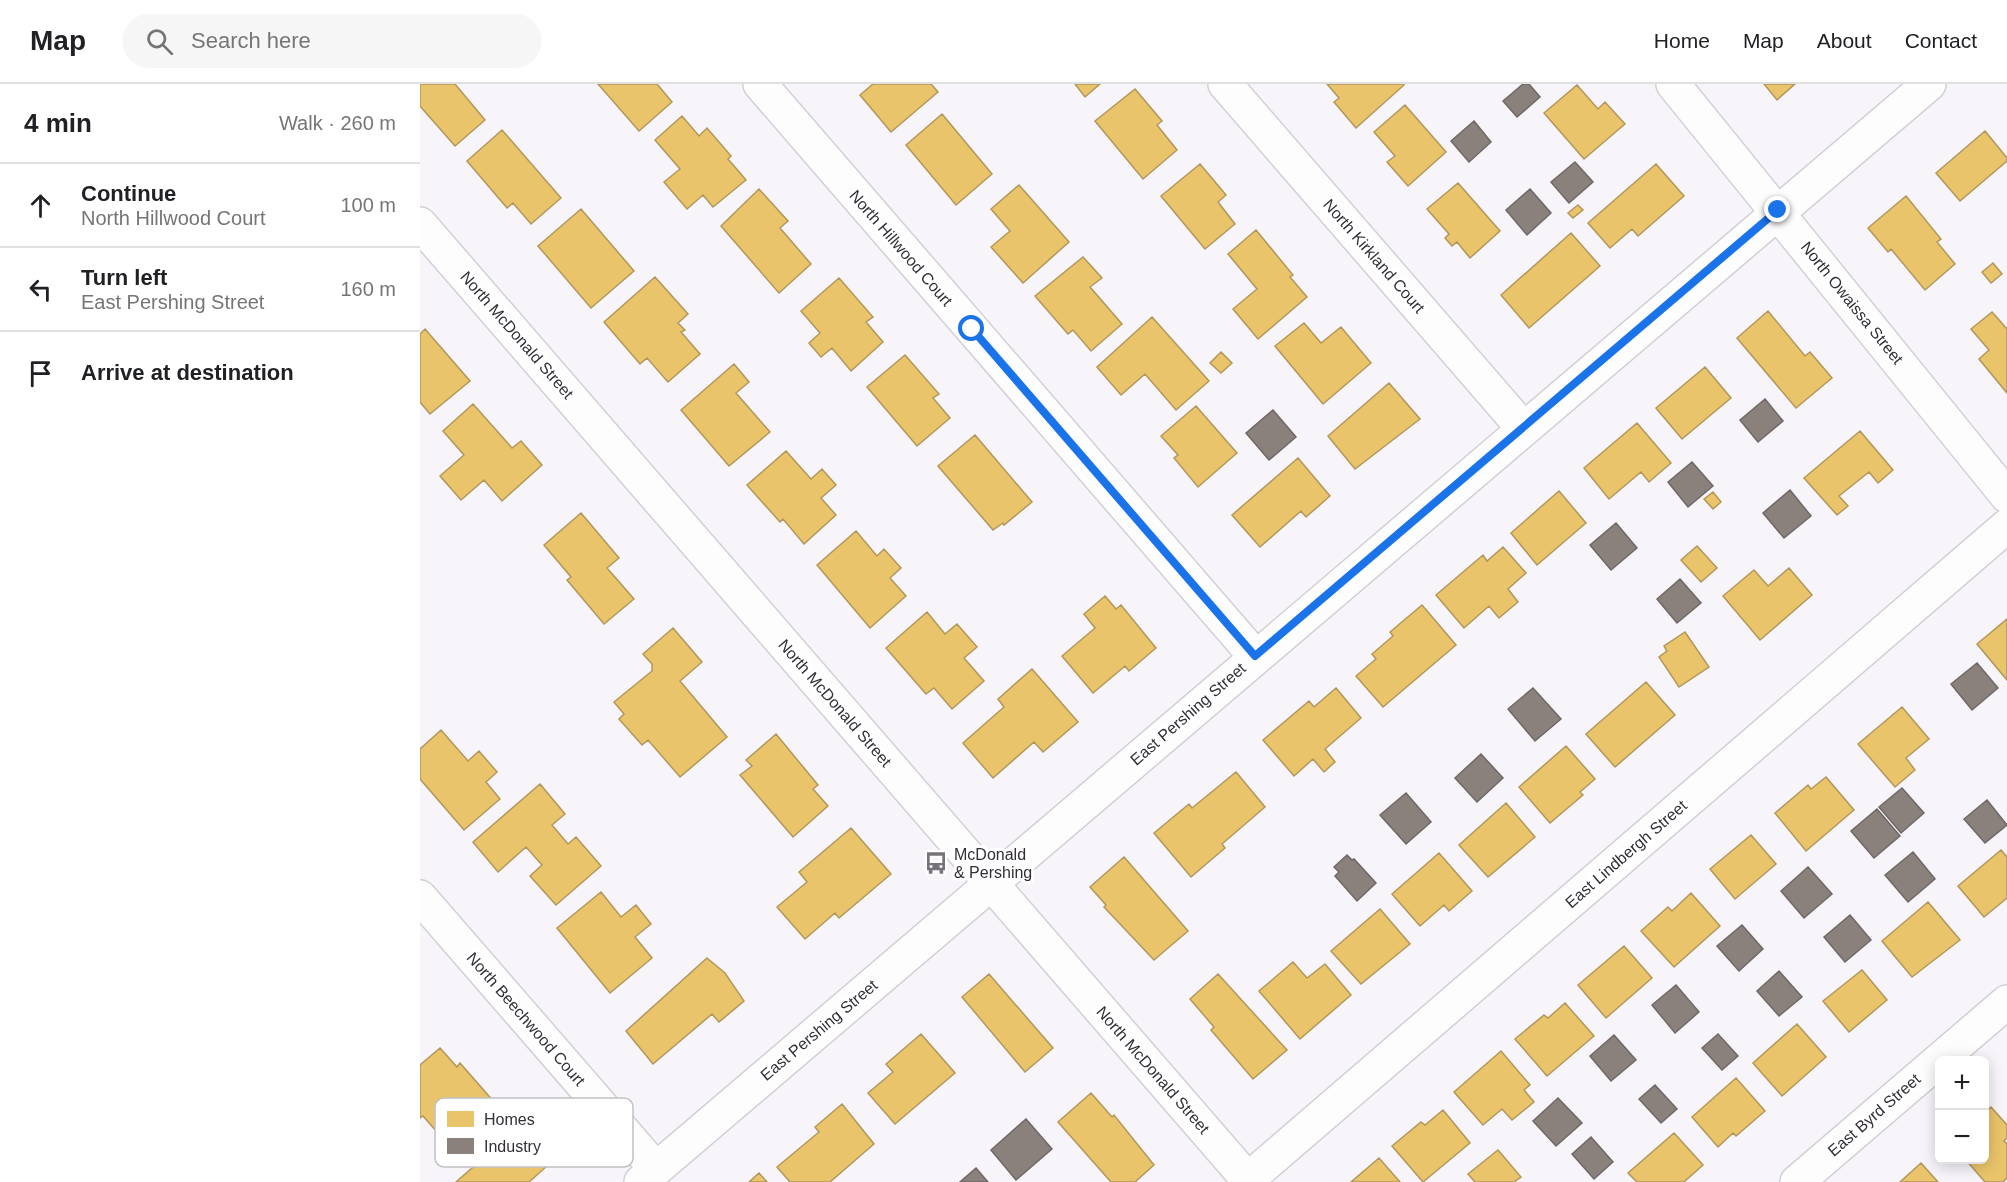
<!DOCTYPE html>
<meta charset="utf-8">
<style>
body{margin:0;font-family:Arial,sans-serif;background:#f6f6f6;color:#202124}
.controls{position:absolute;right:18px;bottom:18px;display:grid;overflow:hidden;border-radius:9px;box-shadow:0 3px 15px #0003}
.controls button{width:54px;height:54px;display:grid;place-items:center;padding:0;border:0;border-bottom:2px solid #e0e0e0;background:#fff;color:#202124;font:30px sans-serif}
.stop{position:absolute;width:18px;height:18px;margin:-14px;border:4px solid #1a73e8;border-radius:50%;background:#fff}
.stop.end{background:#1a73e8;border-color:#fff;box-shadow:0 2px 6px #0008}
.list{margin:0;padding:0;list-style:none}
h2{display:flex;justify-content:space-between;align-items:center;height:78px;margin:0;padding:0 24px;font-size:26px}
h2 small{font-size:20px;font-weight:400;color:#757577}
.list li{display:grid;grid-template-columns:39px 1fr auto;gap:18px;align-items:center;box-sizing:border-box;height:84px;padding:0 24px;border-top:2px solid #e0e0e0}
.list b{display:block;font-size:22px;white-space:nowrap}
.list p{margin:0;font-size:20px;white-space:nowrap;color:#757577}
.list em{font-size:20px;font-style:normal;color:#757577}
.icon{flex:none;width:33px;height:33px;fill:none;stroke:currentColor;stroke-width:2;stroke-linecap:round;stroke-linejoin:round}
.map{position:relative;flex:none;width:1587px;height:1098px;overflow:hidden}
header{display:flex;align-items:center;gap:36px;box-sizing:border-box;height:84px;padding:0 30px;background:#fff;border-bottom:2px solid #e0e0e0}
header strong{font-size:28px}
nav{display:flex;gap:33px;margin-inline-start:auto;font-size:21px}
.search{width:420px;height:54px;background:#f6f6f6;display:flex;align-items:center;gap:15px;box-sizing:border-box;padding:0 21px;border-radius:33px;color:#757577;font-size:22px}
main{display:flex}
aside{flex:1;background:#fff}
.map>svg:first-child{display:block}
</style>
<header>
<strong>Map</strong>
<div class="search"><svg class="icon" aria-label="search" viewBox="0 0 24 24"><circle cx="10" cy="10" r="6"/><path d="M15 15l6 6"/></svg>Search here</div>
<nav><a>Home</a><a>Map</a><a>About</a><a>Contact</a></nav>
</header>
<main>
<aside>
<h2>4 min<small>Walk · 260 m</small></h2>
<ul class="list">
<li><svg class="icon" aria-label="ahead" viewBox="0 0 24 24"><path d="M12 20V5M6 11l6-6 6 6"/></svg><div><b>Continue</b><p>North Hillwood Court</p></div><em>100 m</em></li>
<li><svg class="icon" aria-label="left" viewBox="0 0 24 24"><path d="M17 20v-9H6M10 6l-5 5 5 5"/></svg><div><b>Turn left</b><p>East Pershing Street</p></div><em>160 m</em></li>
<li><svg class="icon" aria-label="arrive" viewBox="0 0 24 24"><path d="M6 21V4h12l-3 4 3 4H6"/></svg><div><b>Arrive at destination</b></div></li>
</ul>
</aside>
<div class="map">
<svg width="1587" height="1098" viewBox="0 0 1587 1098">
<rect width="100%" height="100%" fill="#f7f4fa"/>
<!-- homes -->
<path fill="#e9c46a" stroke="#b2975b" stroke-width="1.5" d="M0,0H35L65,36L35,62L0,22Z
M178,0H237L252,18L219,47Z
M453,0H511L518,8L471,48L440,11Z
M655,0H680L665,13Z
M907,0H984V1L936,44L914,18L919,14Z
M1344,0H1375L1357,16Z
M1157,1L1178,25L1185,18L1205,40L1164,75L1124,29Z
M715,5L742,37L737,41L757,66L723,95L675,37Z
M985,21L1026,68L988,102L967,78L975,72L954,48Z
M522,30L572,90L536,121L486,61Z
M262,32L279,52L287,44L311,72L308,75L326,96L293,123L283,111L267,125L244,98L260,85L235,56Z
M82,46L141,114L111,140L93,119L87,124L47,77Z
M1565,47L1587,74V77L1540,117L1516,89Z
M780,80L806,111L798,118L815,140L785,165L741,112Z
M1236,80L1264,112L1218,152L1212,145L1190,164L1168,139Z
M1038,99L1080,147L1050,174L1037,158L1032,162L1025,154L1029,150L1007,125Z
M599,101L649,158L603,199L571,163L590,147L571,125Z
M339,105L368,137L360,144L391,180L359,209L301,142Z
M1486,112L1521,155L1517,158L1535,180L1505,206L1471,165L1468,168L1448,144Z
M1158,121L1163,126L1153,134L1148,129Z
M161,125L214,187L171,224L118,162Z
M836,146L873,191L870,193L887,213L838,255L813,225L837,205L808,170Z
M1151,149L1180,182L1109,244L1081,211Z
M663,173L682,194L670,203L702,240L671,267L653,246L648,250L615,212Z
M1573,179L1582,190L1571,199L1562,188Z
M235,193L268,230L258,239L265,246L261,248L280,270L248,298L227,274L220,280L184,238Z
M419,194L453,233L446,238L463,258L431,287L412,264L401,273L389,259L400,249L381,227Z
M1348,227L1385,272L1390,268L1412,294L1376,324L1317,254Z
M1572,228L1587,245V309L1559,275L1569,266L1551,245Z
M732,233L789,297L756,326L725,290L701,311L677,283Z
M884,239L901,259L921,243L951,279L903,320L855,262Z
M5,245L50,297L10,330L0,318V250Z
M801,268L812,279L801,289L790,279Z
M485,271L519,310L513,314L530,334L497,362L447,303Z
M314,280L329,298L316,309L350,348L309,382L261,326Z
M1285,283L1311,314L1262,355L1236,324Z
M969,299L1000,335L935,385L908,352Z
M53,320L92,364L101,357L122,381L82,417L64,396L41,416L20,392L44,371L23,347Z
M776,322L817,369L778,403L754,374L758,371L741,352Z
M1217,339L1251,379L1229,398L1221,388L1189,415L1164,384Z
M1440,347L1473,386L1458,399L1449,388L1419,412L1428,422L1417,431L1384,394Z
M555,351L612,418L584,441L583,439L573,446L518,382Z
M366,367L391,395L402,385L416,401L401,414L416,431L384,460L363,435L360,438L327,401Z
M878,374L910,412L886,433L881,427L840,463L812,431Z
M1139,407L1166,439L1117,481L1091,449Z
M1293,408L1301,418L1293,425L1284,415Z
M161,429L199,474L187,484L214,515L184,540L147,496L151,493L124,461Z
M436,447L457,472L464,465L481,484L470,494L486,512L450,544L397,481Z
M1277,462L1297,484L1281,498L1261,476Z
M1083,463L1106,489L1088,505L1098,518L1079,534L1069,522L1044,544L1016,511L1063,471L1067,477Z
M1369,484L1392,511L1340,556L1303,512L1334,486L1348,502Z
M685,512L696,525L701,521L736,564L709,587L705,582L673,609L642,572L675,544L664,530Z
M1002,521L1036,561L963,623L936,592L956,575L952,570L973,552L970,548Z
M507,528L525,550L537,540L557,563L544,574L564,597L532,625L514,604L506,610L466,564Z
M1587,535V596L1557,560Z
M253,544L282,578L260,597L307,653L260,693L228,656L222,661L199,635L204,630L194,618L232,587V580L223,570Z
M1265,548L1289,583L1259,603L1239,573L1247,567L1244,562Z
M612,585L658,638L623,668L614,658L573,694L543,659L584,623L578,615Z
M1226,598L1255,631L1195,683L1166,650Z
M916,604L941,634L905,665L915,678L904,688L893,675L874,692L843,656L889,617L894,623Z
M1482,623L1509,655L1486,674L1495,686L1475,703L1438,660Z
M21,646L48,677L59,667L77,688L66,698L80,715L44,746L0,695V665Z
M356,650L398,701L393,705L408,722L373,753L320,691L332,682L326,676Z
M1146,662L1175,695L1160,708L1163,711L1130,739L1099,703Z
M816,688L845,723L802,760L805,764L771,793L734,749L769,720L772,724Z
M1406,693L1434,726L1386,767L1355,729L1388,701L1391,705Z
M120,700L145,730L132,741L148,760L156,753L181,782L136,821L110,792L122,781L106,763L78,788L53,758Z
M1086,719L1115,753L1068,793L1039,761Z
M431,744L471,790L419,834L415,829L385,855L357,823L387,798L379,788Z
M1331,751L1356,780L1315,815L1290,785Z
M1581,766L1587,773V814L1564,833L1538,802Z
M1019,769L1052,807L1029,827L1024,821L1000,842L972,810Z
M704,773L768,847L734,876L684,823L686,821L670,803Z
M181,808L201,833L216,821L231,840L215,853L232,874L190,909L137,844Z
M1271,809L1300,842L1254,883L1221,847L1248,823L1252,827Z
M1508,818L1540,856L1492,893L1462,857Z
M960,825L990,860L941,900L911,867Z
M1204,862L1232,894L1186,934L1158,901Z
M287,874L305,889L324,917L299,938L292,930L233,980L206,947Z
M873,878L887,894L905,880L931,911L880,955L839,907Z
M1442,886L1467,916L1429,948L1403,917Z
M569,890L633,964L605,988L542,913Z
M798,890L867,966L833,995L791,946L794,943L770,915Z
M1145,919L1174,952L1127,992L1095,955L1124,931L1128,934Z
M1377,940L1406,973L1362,1012L1333,979Z
M501,950L535,989L475,1040L448,1009L473,988L466,980Z
M20,964L37,983L40,979L74,1018L37,1049L26,1038L16,1047L3,1032L0,1034V981Z
M1081,967L1110,1001L1104,1006L1114,1018L1092,1036L1082,1025L1063,1041L1034,1008Z
M1316,994L1345,1027L1316,1052L1313,1049L1298,1063L1272,1033Z
M671,1009L692,1033L694,1031L734,1081L715,1098H691L638,1038Z
M422,1020L454,1060L410,1098H370L357,1083L399,1048L395,1043Z
M1571,1023L1587,1041V1054L1584,1057L1587,1060V1094L1583,1098H1565L1546,1076H1564V1029Z
M1023,1026L1050,1059L1003,1098L972,1062L1001,1038L1005,1041Z
M92,1049L102,1060L105,1058L127,1082L109,1098H36Z
M1254,1049L1283,1081L1264,1098H1217L1208,1089Z
M1078,1066L1101,1093L1094,1098H1055L1048,1090Z
M959,1074L980,1098H931Z
M1501,1079L1518,1098H1480Z
M339,1089L347,1098H329Z"/>
<!-- industry -->
<path fill="#8a817c" stroke="#706867" stroke-width="1.5" d="M1103,0H1109L1120,13L1097,33L1083,17Z
M1054,37L1071,58L1049,78L1031,57Z
M1155,78L1173,98L1149,119L1131,98Z
M1110,105L1131,129L1107,151L1086,126Z
M1345,315L1363,337L1338,358L1320,336Z
M853,326L876,353L849,376L826,349Z
M1272,378L1293,402L1268,423L1248,398Z
M1370,406L1391,432L1364,454L1343,429Z
M1196,439L1217,464L1191,486L1170,461Z
M1260,495L1281,519L1257,539L1237,515Z
M1557,579L1578,604L1552,626L1531,600Z
M1113,604L1141,635L1115,657L1088,625Z
M1061,670L1083,694L1057,718L1035,694Z
M1482,704L1504,729L1481,749L1459,723Z
M986,709L1011,738L986,760L960,731Z
M1567,716L1587,741L1565,759L1544,735Z
M1457,725L1480,752L1454,774L1431,747Z
M1493,768L1515,795L1488,818L1465,791Z
M927,771L932,776L934,775L956,799L937,817L915,792L919,788L914,783Z
M1388,783L1412,810L1384,834L1361,807Z
M1430,831L1451,856L1425,878L1404,853Z
M1322,841L1343,865L1319,887L1297,862Z
M1359,887L1382,913L1359,932L1337,907Z
M1256,901L1279,928L1255,949L1232,921Z
M1298,950L1318,972L1302,986L1282,964Z
M1194,951L1216,976L1191,997L1170,972Z
M1235,1001L1257,1025L1241,1039L1219,1015Z
M1138,1014L1162,1039L1136,1062L1113,1037Z
M606,1035L632,1065L596,1096L571,1066Z
M1171,1053L1193,1078L1174,1095L1152,1070Z
M556,1084L568,1098H540Z"/>
<g fill="none" stroke-linecap="round" stroke-linejoin="round">
<!-- minor casing -->
<g stroke="#d3cfd6" stroke-width="36">
<path id="minor" d="M340,0L835,572
M805,0L1103,344
M1253,0L1587,412
M0,140L830,1098
M0,813L236,1085
M221,1098L1509,0
M825,1098L1587,442
M1377,1098L1587,918"/>
</g>
<!-- minor -->
<use href="#minor" stroke="#fefdfe" stroke-width="33"/>
</g>
<g fill="none" stroke-linecap="round" stroke-linejoin="round">
<!-- route -->
<path stroke="#1a73e8" stroke-width="8" d="M552,245L835,572L1358,126"/>
</g>
<!-- icons -->
<defs>
<g id="bus-bare" transform="scale(1.8)"><path d="M-5-6H5V4H4V6H2V4H-2V6H-4V4H-5ZM-3.5-4V0h7V-4ZM-3.5 1.2v1.5H-2V1.2ZM2 1.2v1.5H3.5V1.2Z" fill="#78737b" stroke="#fff" stroke-width="2.5" paint-order="stroke"/></g>
</defs>
<g fill-rule="evenodd">
<use href="#bus-bare" x="516" y="779"/>
</g>
<g text-anchor="middle" dominant-baseline="central" stroke-width="6" stroke-linejoin="round" paint-order="stroke">
<!-- street labels -->
<g font-size="16" fill="#332e37" stroke="#fff">
<text transform="translate(481 164) rotate(49)">North Hillwood Court</text>
<text transform="translate(954 172) rotate(49)">North Kirkland Court</text>
<text transform="translate(1432 219) rotate(51)">North Owaissa Street</text>
<text transform="translate(97 251) rotate(49)">North McDonald Street</text>
<text transform="translate(415 619) rotate(49)">North McDonald Street</text>
<text transform="translate(768 630) rotate(-41)">East Pershing Street</text>
<text transform="translate(1206 770) rotate(-41)">East Lindbergh Street</text>
<text transform="translate(106 935) rotate(49)">North Beechwood Court</text>
<text transform="translate(399 946) rotate(-40)">East Pershing Street</text>
<text transform="translate(733 986) rotate(49)">North McDonald Street</text>
<text transform="translate(1454 1031) rotate(-41)">East Byrd Street</text>
</g>
<!-- poi labels -->
<g font-size="16" fill="#332e37" stroke="#fff" text-anchor="start">
<text x="534" y="770">McDonald<tspan x="534" dy="18">&amp; Pershing</tspan></text>
</g>
</g>
<!-- legend -->
<rect x="15" y="1014" width="198" height="69" rx="9" fill="#fff" stroke="#c2c0c3" stroke-width="1.5"/>
<rect x="27" y="1027" width="27" height="16" fill="#e9c46a"/>
<rect x="27" y="1054" width="27" height="16" fill="#8a817c"/>
<g font-size="16" fill="#332e37">
<text x="64" y="1041">Homes</text>
<text x="64" y="1068">Industry</text>
</g>
</svg>
<div class="controls">
<button>+</button>
<button>−</button>
</div>
<div class="stop" style="left:552px;top:245px"></div>
<div class="stop end" style="left:1358px;top:126px"></div>
</div>
</main>
